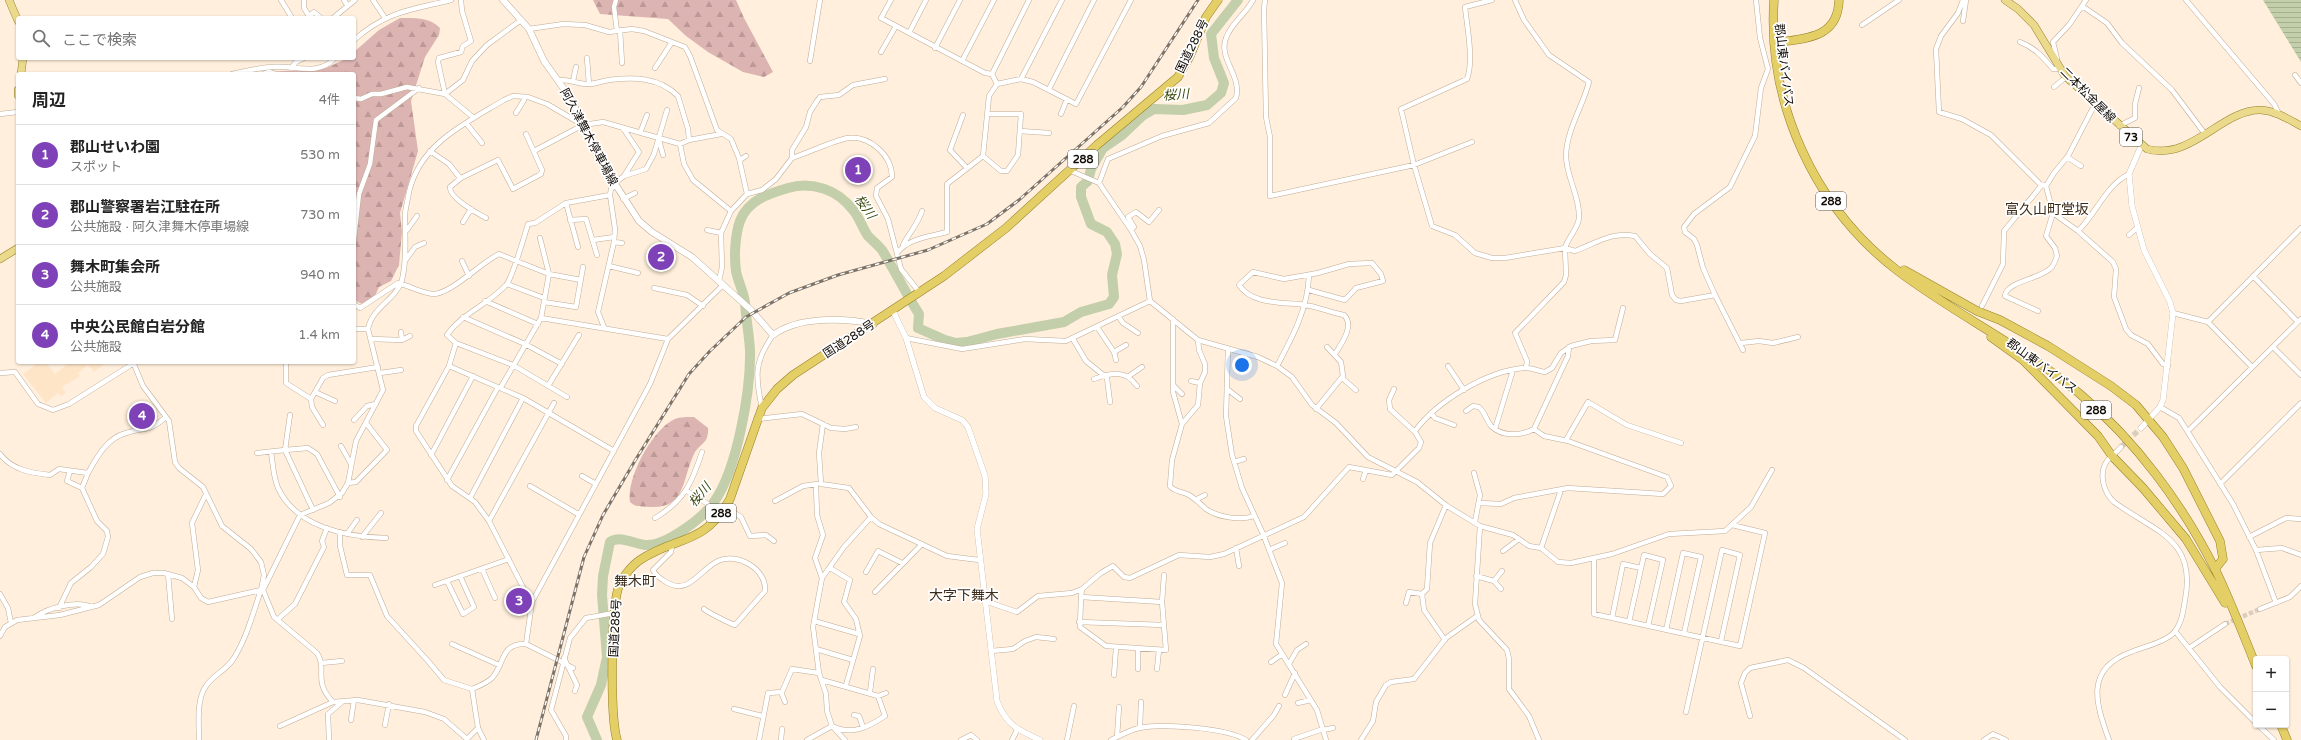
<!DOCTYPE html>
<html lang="ja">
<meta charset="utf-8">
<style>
body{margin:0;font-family:"Varela Round","Noto Sans JP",sans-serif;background:#f6f6f6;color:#222}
.controls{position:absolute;right:12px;bottom:12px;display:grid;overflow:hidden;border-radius:4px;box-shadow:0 1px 3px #0004}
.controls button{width:36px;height:36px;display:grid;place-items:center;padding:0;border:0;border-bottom:1px solid #e0e0e0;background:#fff;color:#222;font:20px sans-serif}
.you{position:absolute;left:1242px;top:365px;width:14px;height:14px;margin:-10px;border:3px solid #fff;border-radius:50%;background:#1a73e8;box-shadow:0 0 0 6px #1a73e833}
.badge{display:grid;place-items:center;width:26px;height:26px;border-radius:50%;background:#7f41b7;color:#fff;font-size:13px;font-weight:700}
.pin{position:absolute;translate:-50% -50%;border:2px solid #fff;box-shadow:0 1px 4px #0006}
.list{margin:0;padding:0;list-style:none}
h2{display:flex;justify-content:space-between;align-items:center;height:52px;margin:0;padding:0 16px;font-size:17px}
h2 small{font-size:13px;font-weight:400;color:#767676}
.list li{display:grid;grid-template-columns:26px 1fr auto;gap:12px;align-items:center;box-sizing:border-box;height:60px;padding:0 16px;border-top:1px solid #e0e0e0}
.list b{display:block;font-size:15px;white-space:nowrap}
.list p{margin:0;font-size:13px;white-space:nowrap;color:#767676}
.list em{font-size:13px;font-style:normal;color:#767676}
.icon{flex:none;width:22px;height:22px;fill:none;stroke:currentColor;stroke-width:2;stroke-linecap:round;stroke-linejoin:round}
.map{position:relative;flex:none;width:2301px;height:740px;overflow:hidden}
.search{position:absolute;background:#fff;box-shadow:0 1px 3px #0004;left:16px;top:16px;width:340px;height:44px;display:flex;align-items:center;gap:10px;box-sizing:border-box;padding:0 14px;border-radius:4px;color:#767676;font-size:15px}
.panel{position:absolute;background:#fff;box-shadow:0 1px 3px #0004;left:16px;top:72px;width:340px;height:292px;border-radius:4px}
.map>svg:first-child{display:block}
</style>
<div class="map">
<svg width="2301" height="740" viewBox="0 0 2301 740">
<defs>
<pattern id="forest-firs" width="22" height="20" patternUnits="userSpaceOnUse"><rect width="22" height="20" fill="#dcb4b2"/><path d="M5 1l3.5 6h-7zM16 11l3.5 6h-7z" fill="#bc9997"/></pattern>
<pattern id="water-rules" width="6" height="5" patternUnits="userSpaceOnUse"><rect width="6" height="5" fill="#c3cfaa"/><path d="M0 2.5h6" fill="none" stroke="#a6b091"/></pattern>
</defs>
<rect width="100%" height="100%" fill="#ffefdc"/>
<!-- built -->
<path fill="#ffe5c8" d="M39,362H46L55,374L70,362H101L103,365L94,372L88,365L78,373L80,376L62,387L66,393L61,396L58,393L46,403L23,374Z"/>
<!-- forest -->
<path fill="url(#forest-firs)" d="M593,0H736L744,18L773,72L764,77L743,72L708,52L686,36L668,19L600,14Z
M400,18C414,18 430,17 440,28L439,35L425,57L411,101L418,151L400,213L402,232L399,265L391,281L379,287L374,298L362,304L354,300V74H266C284,68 304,73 322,69C334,66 342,58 354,58V52L379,30Z
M694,417L708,428C709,444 700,443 694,454C682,479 686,509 650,507C641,506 637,508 630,502C626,478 653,428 675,419C680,417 688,417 694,417Z"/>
<!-- water -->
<path fill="url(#water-rules)" d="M2263,0H2301V62Z"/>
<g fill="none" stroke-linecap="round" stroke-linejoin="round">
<!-- river -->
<path stroke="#c3cfaa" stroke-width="10" d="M597,740L587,717L601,685L607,657L602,595L603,576L610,542C620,535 634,544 645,545C665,547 703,518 714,502C737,470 751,390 750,350C749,334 746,319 745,303C744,292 738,282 736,271C734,256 735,235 740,221C748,200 768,194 788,188C813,181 838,190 853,210C860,218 862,228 868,236C873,241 878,245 882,250C895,271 906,294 919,314L918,328L945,340L956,343L967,342L997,334L1064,322L1081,312L1109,304L1114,297L1112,275L1117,254L1115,244L1107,232L1091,224L1081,197V187L1088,181L1091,169L1103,148L1122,135L1142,116L1154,109L1183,110L1207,105L1221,93L1224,83L1214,58L1211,34L1238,0"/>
<!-- minor-tunnel -->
<path stroke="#dbcdbc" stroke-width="4.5" stroke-dasharray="4.5 2" stroke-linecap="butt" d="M2225,624L2260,609"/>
<!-- tertiary-tunnel -->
<path stroke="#dbcdbc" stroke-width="5.5" stroke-dasharray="5.5 3" stroke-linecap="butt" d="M2121,447L2141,428"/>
<!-- minor casing -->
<g stroke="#bfac97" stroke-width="5.5">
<path id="minor" d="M281,0L292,18
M304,0V8L309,16
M344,0L347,5
M373,0L385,18
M616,0L614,7L617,31
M891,0L881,18L985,73L992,74L997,84L1021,79L1033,82L1076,104L1131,0
M1265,0L1264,9L1266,117L1270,137V196L1414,165L1472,142
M1492,0L1465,7C1467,26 1474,61 1467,79L1401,109L1414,165L1432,226L1455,235L1475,253L1492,258H1505L1565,248C1568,237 1578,229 1579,218C1580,196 1566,177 1566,155C1567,129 1583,106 1589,82L1549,55L1524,20L1515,0
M1963,0L1958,13L1941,36L1936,49L1939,112L1962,119L1991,135L2040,184L2046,186L2054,173L2068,156L2095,104
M2186,0L2274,104L2279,114
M2082,6L2107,23L2122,43L2172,90L2205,134
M307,18L314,12L321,18
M333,18L355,0
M1963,21L1966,0
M1862,25L1899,0
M529,29L563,24L585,25L609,32L632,29L644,31L685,47L690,56L717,130L731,139L739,158L747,194
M620,30L622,63
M909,33L926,0
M354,40C387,11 411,10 451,0
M2020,42C2035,48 2043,57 2053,69H2061
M935,48L960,0
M881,52L896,26
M587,58L589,84
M2057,59L2053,42L2069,25L2086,0
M810,61L820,0
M962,61L994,0
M291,68L296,62L304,58
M655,68L672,42
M232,74C245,71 258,68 272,67C293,65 318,77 335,58
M263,74L269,72L276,74
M992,74L1029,0
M2295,75L2301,83
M1021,79L1062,0
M558,80C568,79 575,83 585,84C593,85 601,81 609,80C634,77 659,77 678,96L688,129L689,140
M573,81L576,67
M2054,87L2066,77
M1049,89L1094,0
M354,98L361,99L372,94H381L407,87L445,94L438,62L439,58L461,52L463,46L471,41L462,11L461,0
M516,113L524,100
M0,114L18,112
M1061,114L1067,99
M963,115L950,150L966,167
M474,118L445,94L463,80L472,61L487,45L521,20
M466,123L482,143
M2119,126L2135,118V104L2139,88
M623,128L639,152L624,176
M1020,131L1049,133
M640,133L647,115
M659,140L663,155
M680,144L684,164L693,180L731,211
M430,151L449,164L460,178
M534,151L583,125
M983,156L1001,171H1007L1018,155L1021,114H988
M2067,157L2081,166
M792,158C808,153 832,141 848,138C869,135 892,155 892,177L877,188L876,196L888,219L901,269L920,293
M740,160L746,156
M1071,171L1099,183L1131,230L1140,246L1144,260L1150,301L1198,340L1258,357L1277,366L1292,377L1312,405L1336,423L1368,457L1417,482L1447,506L1480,526L1513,535L1529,546L1541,548L1558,562L1571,563L1612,554L1669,534L1725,531L1751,507L1772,470
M1099,183L1108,159L1162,136L1209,123L1236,98C1242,75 1218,59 1226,38C1231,23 1246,14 1253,0
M614,184L624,176L646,169L654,154L667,110
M623,199L635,193
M566,203L578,247
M2053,213L2078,231L2113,262L2116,269L2114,297L2126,329L2131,335L2148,344L2163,364L2168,366
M486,218C477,213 449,198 450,187L461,178L498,160L513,189L541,174L542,170L526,134
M570,220L586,219L597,255
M463,222L471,209
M407,230L417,216
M707,230L721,233
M1131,230L1134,227L1128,217L1136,212L1149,222L1159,210
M2078,231C2096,214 2106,185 2129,174
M2129,235L2137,228
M354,238L359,194L370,164L376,120L419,88
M540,238L549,274L581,280
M593,240L614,237
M614,242L622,243
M903,245C909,233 918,224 922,211
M897,253C909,238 929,237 947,232V184L983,156L989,96L997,84
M405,261L415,247L424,243
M462,261L469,276
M609,266L638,273
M2253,276L2298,322
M719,281L722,267L721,233L731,211L747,194L762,190L776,179L792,158V150L806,127L810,112L817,101L820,97L839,95L853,85L885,79
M507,284L544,298
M654,288L687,295L703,306
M1309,290L1345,300L1356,288L1383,281L1381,274L1372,263L1349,264L1318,273L1284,279L1253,272L1239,285C1252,305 1284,302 1305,305C1319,307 1331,313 1344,315C1355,326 1341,344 1335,354
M485,301L538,324
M544,302L576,307L583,267
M354,304L360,308L398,283C410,286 421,293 433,294C450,295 483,261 499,254L549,274L541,318L501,387L497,389L447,480
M1982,306L2003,264L2004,231L2042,185
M2038,311L2005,296C2006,281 2042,279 2052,267C2054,264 2056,259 2057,256L2055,248L2046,236L2053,213L2046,186
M2173,313L2208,322L2252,367
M1118,316L1123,323L1138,333
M463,317L525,344L562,364
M541,318L668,339
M1173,319V392L1182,424
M2208,322L2301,228
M604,327L598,312L614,242L615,229L610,195L611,189L615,186
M1097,327L1114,352L1116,360
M354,329H368
M401,332L402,340
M906,338L962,349L1025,339L1066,341L1150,301
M371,339L402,340L410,336
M1073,339L1086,361L1107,378L1110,402
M1198,340L1199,350L1205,364V372L1200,383L1198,405L1182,424L1172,460L1170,486C1174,492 1182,491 1189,495C1196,499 1200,504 1206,509C1217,517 1241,521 1254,516
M456,343L513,365L567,397
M1741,343L1759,341L1773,343L1798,337
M2273,347L2301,375
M1228,349L1226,416L1232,455L1242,488L1263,534L1282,583L1276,644L1317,710L1326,740
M1743,350L1715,295L1703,268L1697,245L1694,239L1685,232L1684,227L1694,214L1730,187L1755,136L1761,88L1768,69L1760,38L1756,0
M1114,352L1126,345
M286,362V383L311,399L323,378L328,375L378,367
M449,366L523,398L614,451
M1277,366C1293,336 1308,308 1309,275
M1448,366L1464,390
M1526,368L1527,361L1515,333L1564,282L1566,275L1565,248L1575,251C1595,244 1611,231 1635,236L1650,254L1667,268L1672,295L1676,300L1681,301L1715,295
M0,373L15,372L38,404L53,410L69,404L134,363
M380,373L401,370
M1129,376L1142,367
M1342,378L1356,390
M1094,379C1112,373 1125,369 1137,386
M1191,381L1200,383
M1173,385L1182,394
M548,386L579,335
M1227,389L1240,399
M315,392L335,401
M311,399L312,407L323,425
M2160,407L2179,418L2233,504L2256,550L2276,603
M762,408C755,376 754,362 773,335
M1316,409L1343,376L1341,362L1327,347
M1466,411L1473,406L1479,407C1485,412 1486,420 1491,426C1502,437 1521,436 1534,429L1544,436L1568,441L1667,477L1671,486L1663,494L1568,488L1514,498L1501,504L1480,503
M1431,413L1435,418L1454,425
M758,419L802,414L831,428L845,429L856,427
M354,420L367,406L376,404
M823,424L819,453L821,484L849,488L871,517L879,524L947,556L979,560
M1495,429L1513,370
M1534,429L1568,356L1569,347
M1415,431C1437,401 1487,371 1524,368C1531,367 1538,371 1545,372L1552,368L1561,353L1571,346L1591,341L1615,340L1623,308
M2188,431L2301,319
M1566,440L1588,402L1627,425L1681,443
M341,446L351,464
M271,452C273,464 273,476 278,488C296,527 346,537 386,538
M257,453L285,450L290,415
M0,454C12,470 31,473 50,475L59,469L88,473C97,457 107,438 126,433C146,427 149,432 166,417
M431,455L473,376
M1234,462L1244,459
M1474,473L1480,495L1475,522
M582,476L596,484
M1363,479L1366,470
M348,483L356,482L387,450L366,423
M2220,484L2301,403
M816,485L817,515L823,535L815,558L822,578
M530,486L578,514
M82,488L88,473
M687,491L708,504L718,517
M470,498L523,398
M1197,499L1205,495
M775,501L803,486L817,484
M725,507L741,517L750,536L766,535L774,541
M313,510L285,450L308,448L317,454L340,497
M655,518C684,501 692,483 702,452
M489,521L554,403
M1480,526L1475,604L1479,620L1507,650L1509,659V689L1529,716L1539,740
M340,532V546L347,575H370L387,616L428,661L444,680L472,689
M347,534L357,520
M362,537L381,513
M2249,537L2286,518L2301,519
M672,546L671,552L653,570C655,575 661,579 666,582C689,596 699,570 718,561C737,552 767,569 765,591L735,625C731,624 707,612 704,609
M1236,548L1239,566
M1541,548L1561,490
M1269,550L1285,543
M2256,550L2282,548L2301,555
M1503,551L1519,539
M1594,558V614L1740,646L1765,533L1732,525
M830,568L850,580L844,602L856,619L860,636L846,685
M482,569L495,598
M866,572L878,551L902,563
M168,574L172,619
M1476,576L1494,581L1501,589
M447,581L463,614L474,607L460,576
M1494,581L1502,571
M435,585L509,559
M194,587L198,570L192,523L206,494
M263,590L300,515L329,503L342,493L348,483L356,441L383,390L368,329C372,307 396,300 402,280C407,259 405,237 405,216C405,208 408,200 409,192C420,144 464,124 504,100L513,96L528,97L547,104L583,125L603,122L680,144L689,140L721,134
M875,592L922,544
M0,594L8,608L11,623
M1081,597L1082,589L1101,573L1113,566L1124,577L1130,578L1179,555L1210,557L1224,554L1304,517L1349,467L1392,475L1419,448L1421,442L1415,432L1390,409L1389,400L1394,389
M1081,597L1162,602L1166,650L1106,646L1080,627Z
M985,601L1017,612L1038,596L1072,593L1082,589
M532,602L529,599L489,521L475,502L452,486L416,431V426L449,366L456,343L447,335C462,313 488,305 506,285C512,279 525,234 528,224L535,223L566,203L610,195
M1162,602L1164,575
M1406,603L1409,592L1422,594
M59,608L71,583L91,567L103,554L108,537L107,531L97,521L82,488L67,481L70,471
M2260,609L2290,597L2301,586
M35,617C48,608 76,600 92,607
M1612,618L1623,564L1641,568
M277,620L295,604L324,547L322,541L327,528
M814,621L859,634
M1079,622L1164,625
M1629,622L1644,555L1663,560L1648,626
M1666,630L1683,553L1701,557L1684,633
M2175,631L2220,687L2256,723
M0,636L5,627L17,620L60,615L99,605L140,577L153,573H164L182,578L194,587L201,598L208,602L261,590L264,575L261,562L251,549L222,526L203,487L179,468L175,462L169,421L143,386L133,362
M1445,640L1424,610L1422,594L1427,589L1430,543L1446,505
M452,644L499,665
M526,644L562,662
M2189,648L2225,624
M816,649L853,660
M991,651L1013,649L1025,641L1036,637L1054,639
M564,658L577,685L575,691
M1271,662L1281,655
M321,663L342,661
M1289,664L1297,650L1306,644
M567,665L573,668
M1138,669V649
M1157,669L1159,650
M1114,675L1116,648
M781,692L785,702
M870,692L873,669
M1285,695L1295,673
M878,696L886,693
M1298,703L1311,700
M734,709L762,716
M1686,712L1722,550L1740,555L1721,641
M854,715L859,716L863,727
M1750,716L1741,683L1745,673L1750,668L1788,660L1804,668L1905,740
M351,720L354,700
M385,725L389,704
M2258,725L2274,740
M280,726L333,702L358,700L425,712L444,719L467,739L478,728L472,689C479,686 487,683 492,678C505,664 500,643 526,644L532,602L650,384L668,339L723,285
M478,728L484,740
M1140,728L1141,702
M1323,730L1333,728
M1117,737L1119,707
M1294,739L1323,729
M199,740C199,724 196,700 206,686C213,675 227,670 234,658C247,637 253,613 261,590H263L274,617L317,653C328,670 312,680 333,702
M329,740L328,714L342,702
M566,740V736L551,710L570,638L586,618L614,613
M759,740L768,693L782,692L792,669L819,673
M781,740L782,729
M807,740L832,726C852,736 868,727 885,716L878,696L822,680
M845,740L832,726L827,711L826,694L819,673L813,627L822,578L844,547L871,517
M961,740L971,735L977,740
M1012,740L1017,730
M1067,740L1074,706
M1111,740C1119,736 1130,730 1139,728C1161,723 1227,728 1246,740
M1252,740L1274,715L1279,706
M1361,740L1373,721L1376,702L1386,685L1391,682L1414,679L1446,638L1477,616
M1984,740L1993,734L2006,740
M2109,740C2096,704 2084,669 2131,652C2143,647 2159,644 2170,636C2181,628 2183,613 2185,600C2197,539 2155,532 2114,502C2104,493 2098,474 2107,461C2111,456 2117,452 2121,447"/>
</g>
<!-- tertiary casing -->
<g stroke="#bfac97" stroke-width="6">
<path id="tertiary" d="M2141,146L2129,174L2132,206L2144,250L2170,302L2173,313L2163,400L2160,407L2141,428
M893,311L906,338L924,397L935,408L962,420L968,427L985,476L986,494L977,529L997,701C1006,725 1018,730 1040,740"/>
</g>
<!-- secondary casing -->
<g stroke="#bfac97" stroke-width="7">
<path id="secondary" d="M503,0L529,29L544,61L571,99L601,162L639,221L652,232L692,257L751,310L773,335C799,316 843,318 874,324"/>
</g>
<!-- primary casing -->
<g stroke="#95812b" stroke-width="8">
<path id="primary" d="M9,0L18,21
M2005,0L2018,9L2034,25L2065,76L2147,149C2192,161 2222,109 2261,110C2276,111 2288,119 2301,126
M21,74L23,58
M18,90V95
M0,259L18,248"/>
</g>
<!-- trunk casing -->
<g stroke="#95812b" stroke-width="9">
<path id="trunk" d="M1774,0C1767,104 1815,208 1898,271C1956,315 2024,347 2080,394C2136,441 2183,505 2216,571C2231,602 2243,634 2256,666
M1774,43C1803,38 1838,40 1839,0
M1904,270L1977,311L2000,320L2048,346L2111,386L2136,405L2163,437L2183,468L2220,541L2223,559L2215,569
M1991,337L2023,360L2098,436L2112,456L2143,488L2186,539L2225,603
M2281,725L2287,740
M617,740C610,716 611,613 618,589C621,579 631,566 640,560C677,535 703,547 730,499L758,419L762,408L777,389L793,375L944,276L1006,228L1097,145L1178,77L1190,56L1206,17L1218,0"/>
</g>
<!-- minor -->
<use href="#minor" stroke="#fff" stroke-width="4.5"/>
<!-- tertiary -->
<use href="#tertiary" stroke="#fff" stroke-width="5.5"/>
<!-- secondary -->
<use href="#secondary" stroke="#fff" stroke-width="6"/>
<!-- primary -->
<use href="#primary" stroke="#ebda8c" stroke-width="7"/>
<!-- trunk -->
<use href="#trunk" stroke="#e4ce66" stroke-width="8"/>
<!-- rail casing -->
<g stroke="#7e7367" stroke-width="3">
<path id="rail" d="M536,740L584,557L603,515L636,459L689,374L710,351L746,317L789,293L838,275L928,250L987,224L1019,200L1123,107L1141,87L1198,0"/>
</g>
<!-- rail -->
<use href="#rail" stroke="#fff" stroke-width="1.5" stroke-dasharray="4.5" stroke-linecap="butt"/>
</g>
<g text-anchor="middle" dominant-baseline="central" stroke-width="3.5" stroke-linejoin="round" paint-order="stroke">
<!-- shield labels -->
<g fill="#fff" stroke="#58544f" stroke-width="1">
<rect x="2120" y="128" width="22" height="18" rx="3"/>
<rect x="1068" y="150" width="30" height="18" rx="3"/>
<rect x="1816" y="192" width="30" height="18" rx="3"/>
<rect x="2081" y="401" width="30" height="18" rx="3"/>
<rect x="706" y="504" width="30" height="18" rx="3"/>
</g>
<g font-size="11" font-weight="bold" fill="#100a04">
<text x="2131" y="137">73</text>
<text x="1083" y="159">288</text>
<text x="1831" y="201">288</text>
<text x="2096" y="410">288</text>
<text x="721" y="513">288</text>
</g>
<!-- street labels -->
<g font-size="12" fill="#100a04" stroke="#fff">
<text transform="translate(1192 46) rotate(-64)">国道288号</text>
<text transform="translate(1784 65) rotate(83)">郡山東バイパス</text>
<text transform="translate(2088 95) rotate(45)">二本松金屋線</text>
<text transform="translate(589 137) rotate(62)">阿久津舞木停車場線</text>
<text transform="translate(849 339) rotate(-33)">国道288号</text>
<text transform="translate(2042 366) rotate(36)">郡山東バイパス</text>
<text transform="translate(615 628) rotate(-87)">国道288号</text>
</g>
<!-- water labels -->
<g font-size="13" font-style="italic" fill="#3c4a10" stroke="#fff">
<text transform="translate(1176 95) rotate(-4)">桜川</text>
<text transform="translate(865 207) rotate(55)">桜川</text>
<text transform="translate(700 495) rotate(-49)">桜川</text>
</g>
<!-- quarter labels -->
<g font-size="14" fill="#3c2d1a" stroke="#fff">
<text x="2047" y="209">富久山町堂坂</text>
<text x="635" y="581">舞木町</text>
<text x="964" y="595">大字下舞木</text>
</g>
</g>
</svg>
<div class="controls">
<button>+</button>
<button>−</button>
</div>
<div class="you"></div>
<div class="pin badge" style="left:858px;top:170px">1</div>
<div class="pin badge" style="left:661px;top:257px">2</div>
<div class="pin badge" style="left:519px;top:601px">3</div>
<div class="pin badge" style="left:142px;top:416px">4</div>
<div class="search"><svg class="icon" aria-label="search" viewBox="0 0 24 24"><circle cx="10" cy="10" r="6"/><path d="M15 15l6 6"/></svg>ここで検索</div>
<section class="panel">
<h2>周辺<small>4件</small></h2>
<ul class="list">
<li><span class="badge">1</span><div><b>郡山せいわ園</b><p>スポット</p></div><em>530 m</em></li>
<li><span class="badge">2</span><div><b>郡山警察署岩江駐在所</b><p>公共施設 · 阿久津舞木停車場線</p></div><em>730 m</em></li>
<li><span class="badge">3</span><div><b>舞木町集会所</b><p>公共施設</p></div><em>940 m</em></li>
<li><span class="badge">4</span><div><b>中央公民館白岩分館</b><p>公共施設</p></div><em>1.4 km</em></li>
</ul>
</section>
</div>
